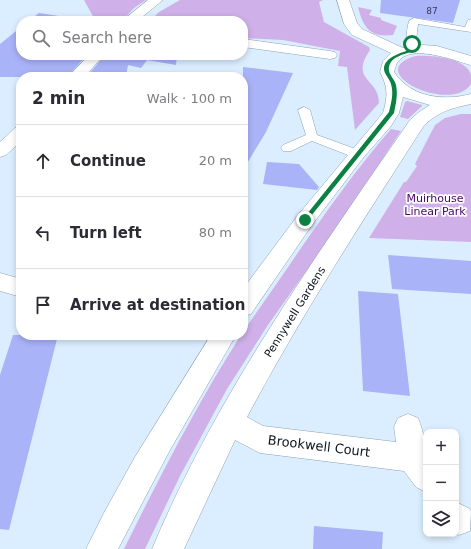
<!DOCTYPE html>
<meta charset="utf-8">
<style>
body{margin:0;font-family:"DejaVu Sans",sans-serif;background:#f2f2f3;color:#2b2b33}
.controls{position:absolute;right:12px;bottom:12px;display:grid;overflow:hidden;border-radius:8px;box-shadow:0 2px 6px #0003}
.controls button{width:36px;height:36px;display:grid;place-items:center;padding:0;border:0;border-bottom:1px solid #e1e1e2;background:#fff;color:#2b2b33;font:20px sans-serif}
.stop{position:absolute;width:12px;height:12px;margin:-9px;border:3px solid #0b8043;border-radius:50%;background:#fff}
.stop.end{background:#0b8043;border-color:#fff;box-shadow:0 1px 4px #0008}
.list{margin:0;padding:0;list-style:none}
h2{display:flex;justify-content:space-between;align-items:center;height:52px;margin:0;padding:0 16px;font-size:17px}
h2 small{font-size:13px;font-weight:400;color:#7c7c81}
.list li{display:grid;grid-template-columns:26px 1fr auto;gap:12px;align-items:center;box-sizing:border-box;height:72px;padding:0 16px;border-top:1px solid #e1e1e2}
.list b{display:block;font-size:15px;white-space:nowrap}
.list em{font-size:13px;font-style:normal;color:#7c7c81}
.icon{flex:none;width:22px;height:22px;fill:none;stroke:currentColor;stroke-width:2;stroke-linecap:round;stroke-linejoin:round}
.map{position:relative;flex:none;width:471px;height:549px;overflow:hidden}
.search{position:absolute;background:#fff;box-shadow:0 2px 6px #0003;left:16px;top:16px;width:232px;height:44px;display:flex;align-items:center;gap:10px;box-sizing:border-box;padding:0 14px;border-radius:16px;color:#7c7c81;font-size:15px}
.panel{position:absolute;background:#fff;box-shadow:0 2px 6px #0003;left:16px;top:72px;width:232px;height:268px;border-radius:16px}
.map>svg:first-child{display:block}
</style>
<div class="map">
<svg width="471" height="549" viewBox="0 0 471 549">
<rect width="100%" height="100%" fill="#dbeeff"/>
<!-- green -->
<path fill="#cfb0e8" d="M84,0H146L134,8L122,21L94,18Z
M180,0H323L319,2L324,22L369,47L370,50C349,81 379,78 379,103L355,130L347,67L338,66L340,51L283,40L243,38V21L151,20L159,12Z
M358,7L372,10L369,15L381,18V20L397,26L393,35C370,38 363,27 358,7Z
M416,56C430,55 467,58 471,75C471,77 471,81 471,84C451,115 360,71 416,56Z
M407,101L422,105V106L408,119L400,117L405,102Z
M461,114H471V242L369,238L404,182H406L417,166L415,164L435,125L445,118Z
M391,129L401,131L338,226L268,325L227,389L180,476L145,549H124C160,476 197,404 241,335H243L247,326C294,260 338,190 391,129Z"/>
<!-- building -->
<path fill="#a9b3f7" d="M381,0H460L453,23L380,13Z
M39,13L92,21H29Z
M21,27V55H87L67,77H0V44Z
M105,55H177L176,65L147,60L141,68L128,65L126,77H86Z
M243,67L293,73L266,132L243,170Z
M267,162L299,164L319,187L317,190L263,184Z
M388,255L471,261V294L392,289Z
M358,291L398,294L410,396L363,391Z
M13,335H58L9,530L0,529V375Z
M314,526L383,532L382,549H313Z"/>
<g fill="none" stroke-linecap="round" stroke-linejoin="round">
<!-- lane casing -->
<g stroke="#8aa1b5" stroke-width="1">
<path id="lane" d="M414,18L465,27L468,20L471,19V32L418,24L416,40L421,50L416,53L413,52C405,41 406,33 409,21Z
M304,107L310,110L317,135L361,151L363,154L361,157H353L312,141L291,151H283L281,148L283,145L306,135L298,110Z"/>
</g>
<!-- street casing -->
<g stroke="#8aa1b5" stroke-width="1">
<path id="street" d="M148,0H163L137,21H122Z
M337,0H349L357,23L362,29L403,48L423,45L437,46L471,56V65C454,61 410,42 397,63C396,65 395,69 394,72C411,98 444,101 471,94V104C452,108 436,112 423,127C362,222 300,317 247,417L263,426L396,442L394,427L398,418L408,414L418,418C428,441 426,467 426,492L416,487L404,471L260,453L235,440L184,549H152C216,396 316,256 410,120L419,112L430,105L403,97L399,113L391,126L363,158L312,225L251,314L243,316V289L298,215L383,113C388,96 388,87 380,72L383,61L391,53L352,35L344,24Z
M243,39L330,51L335,52L337,55L335,58L330,59L243,47Z
M89,55H104L84,77H68Z
M21,127V141L6,155L0,157V142L15,128Z
M0,273L21,279V297L0,291Z
M211,335H236L170,450L118,549H86L105,511L135,457Z
M456,502L470,509L471,512L470,531L459,535L456,534Z"/>
</g>
<!-- lane -->
<use href="#lane" fill="#fff" fill-rule="evenodd"/>
<!-- street -->
<use href="#street" fill="#fff" fill-rule="evenodd"/>
</g>
<!-- route -->
<path fill="#0b8043" d="M410,43H413L417,51C408,53 387,56 389,71C390,76 395,80 396,85C398,95 396,103 394,113L307,221H303V219L389,112C391,103 394,94 391,84C390,80 387,77 385,73C379,58 403,52 413,49Z"/>
<g text-anchor="middle" dominant-baseline="central" stroke-width="3.5" stroke-linejoin="round" paint-order="stroke">
<!-- number labels -->
<g font-size="9" fill="#333c52">
<text x="432" y="11">87</text>
</g>
<!-- park labels -->
<g font-size="11" fill="#460467" stroke="#fff">
<text x="435" y="198">Muirhouse<tspan x="435" dy="13">Linear Park</tspan></text>
</g>
<!-- street labels -->
<g font-size="11" fill="#0c141b" stroke="#fff">
<text transform="translate(295 312) rotate(-58)">Pennywell Gardens</text>
</g>
<!-- near-street labels -->
<g font-size="13" fill="#0c141b" stroke="#fff">
<text transform="translate(319 446) rotate(7)">Brookwell Court</text>
</g>
</g>
</svg>
<div class="controls">
<button>+</button>
<button>−</button>
<button><svg class="icon" aria-label="layers" viewBox="0 0 24 24"><path d="M12 4l9 5-9 5-9-5zM3 14l9 5 9-5"/></svg></button>
</div>
<div class="stop" style="left:412px;top:44px"></div>
<div class="stop end" style="left:305px;top:220px"></div>
<div class="search"><svg class="icon" aria-label="search" viewBox="0 0 24 24"><circle cx="10" cy="10" r="6"/><path d="M15 15l6 6"/></svg>Search here</div>
<section class="panel">
<h2>2 min<small>Walk · 100 m</small></h2>
<ul class="list">
<li><svg class="icon" aria-label="ahead" viewBox="0 0 24 24"><path d="M12 20V5M6 11l6-6 6 6"/></svg><div><b>Continue</b></div><em>20 m</em></li>
<li><svg class="icon" aria-label="left" viewBox="0 0 24 24"><path d="M17 20v-9H6M10 6l-5 5 5 5"/></svg><div><b>Turn left</b></div><em>80 m</em></li>
<li><svg class="icon" aria-label="arrive" viewBox="0 0 24 24"><path d="M6 21V4h12l-3 4 3 4H6"/></svg><div><b>Arrive at destination</b></div></li>
</ul>
</section>
</div>
